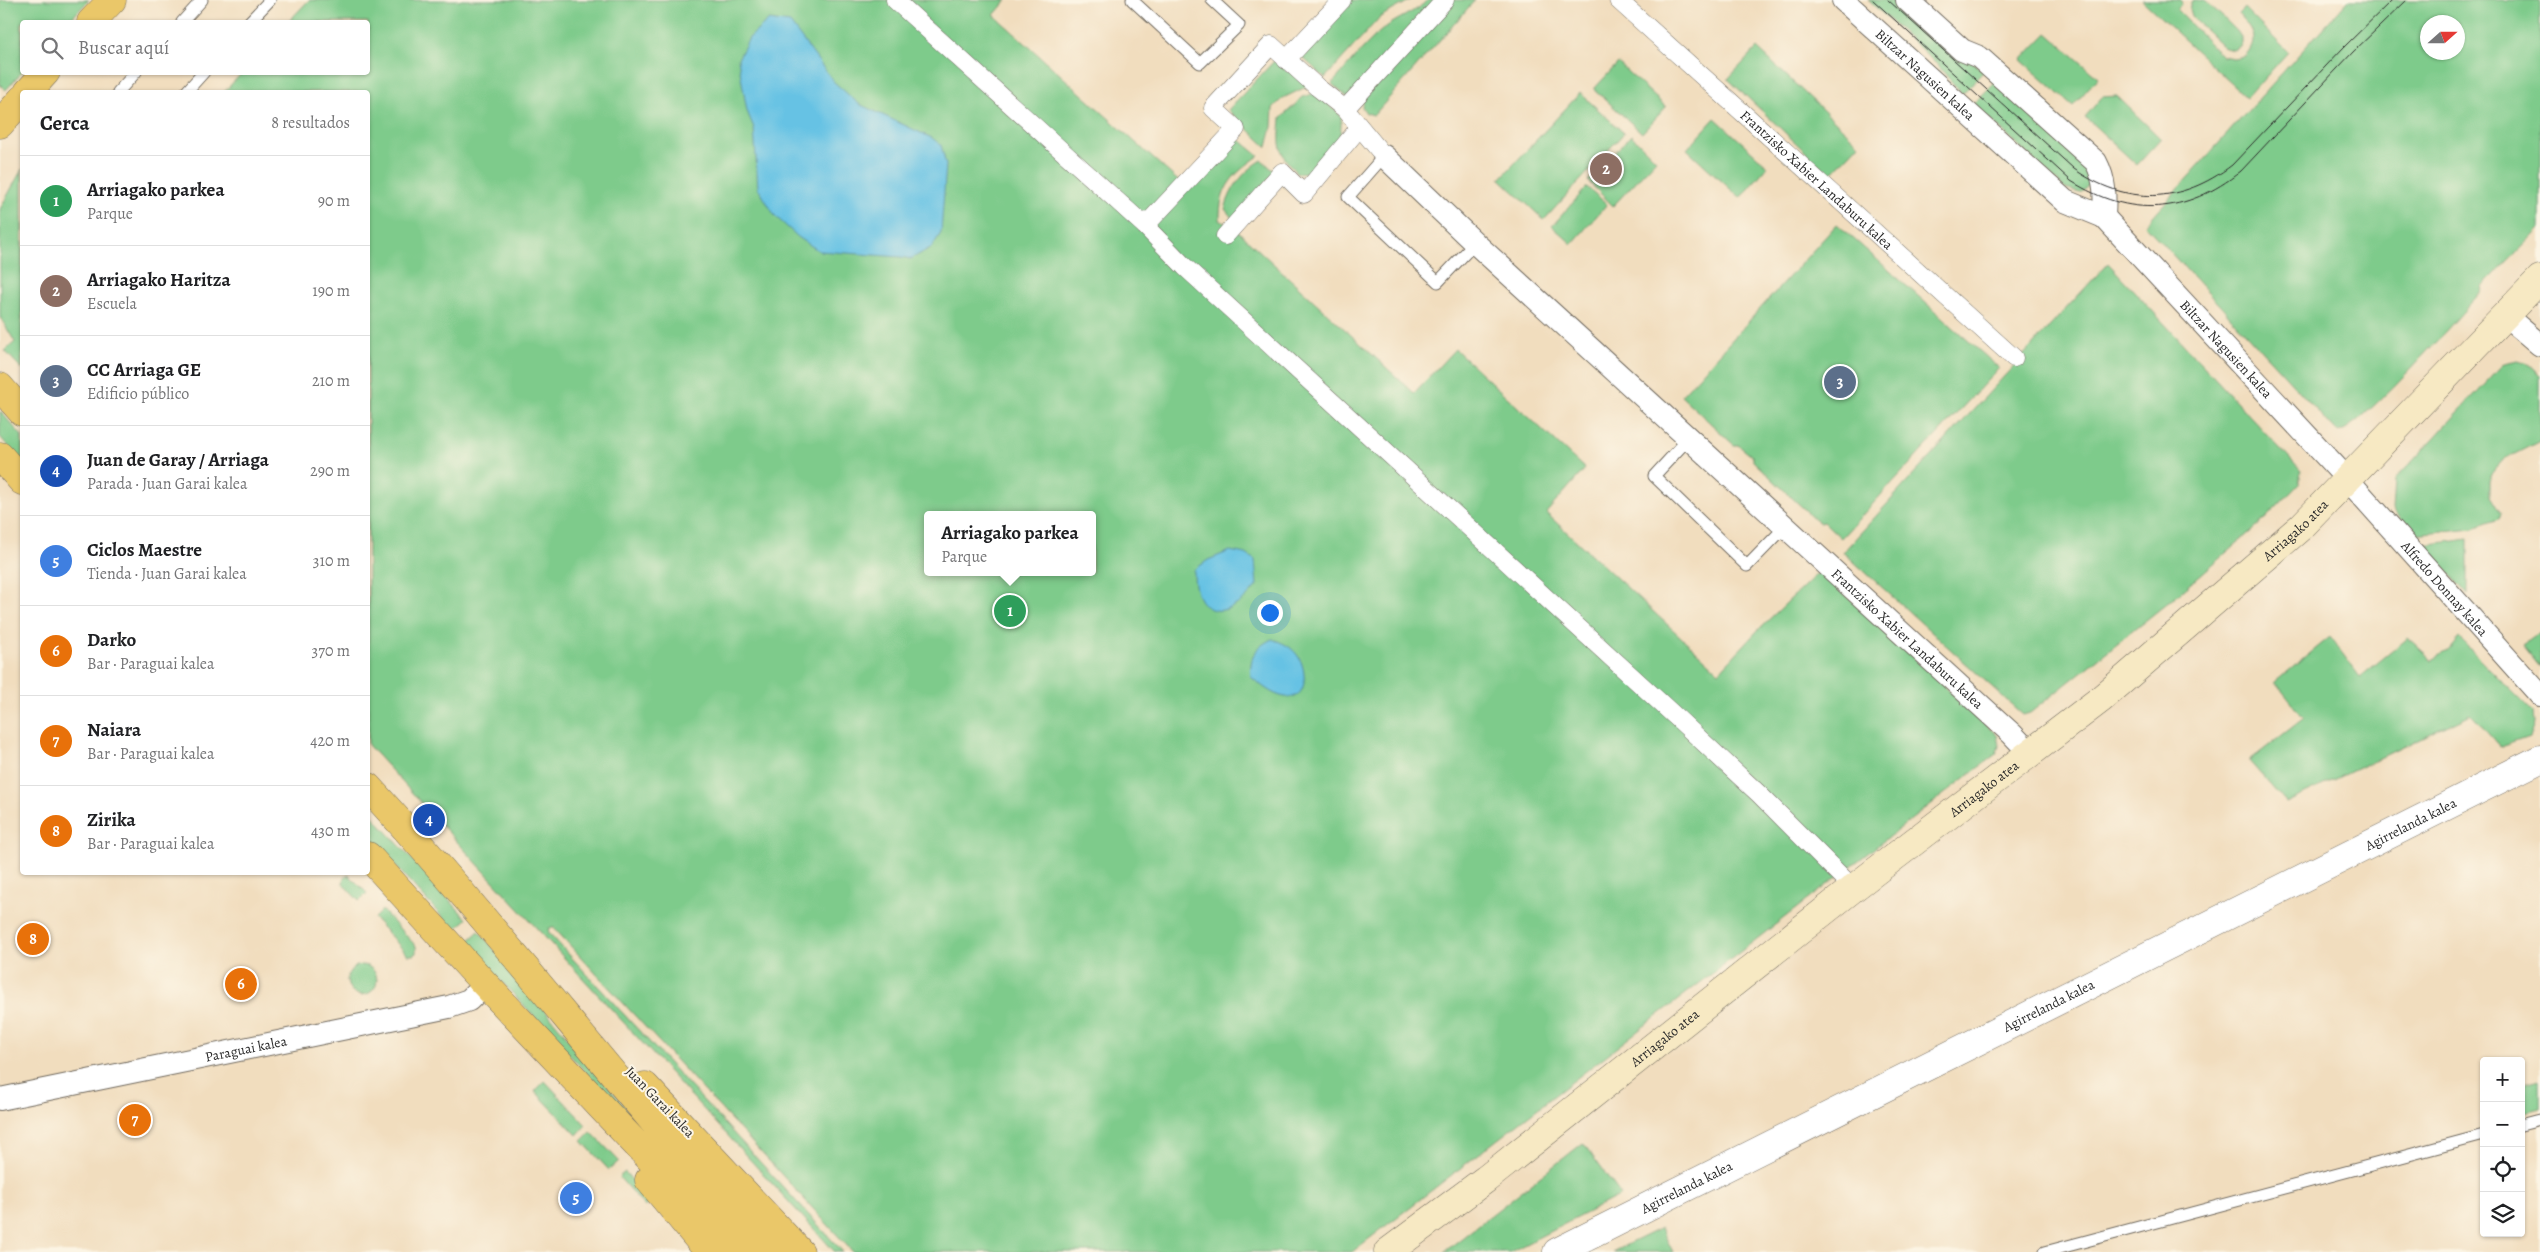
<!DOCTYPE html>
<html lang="es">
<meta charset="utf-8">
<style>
body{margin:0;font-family:Alegreya,serif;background:#f6f6f6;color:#202124}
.controls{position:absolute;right:15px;bottom:15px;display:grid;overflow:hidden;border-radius:5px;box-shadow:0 1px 4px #0004}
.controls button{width:45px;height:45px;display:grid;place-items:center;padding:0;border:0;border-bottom:1px solid #e0e0e0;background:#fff;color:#202124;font:25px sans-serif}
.compass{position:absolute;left:2420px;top:15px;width:45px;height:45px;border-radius:50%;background:#fff;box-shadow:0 1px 4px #0004;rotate:69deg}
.you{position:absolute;left:1269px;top:612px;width:18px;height:18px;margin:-12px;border:4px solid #fff;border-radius:50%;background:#1a73e8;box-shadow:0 0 0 8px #1a73e833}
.badge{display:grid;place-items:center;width:32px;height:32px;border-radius:50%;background:#111827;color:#fff;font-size:16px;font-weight:700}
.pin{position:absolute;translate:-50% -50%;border:2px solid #fff;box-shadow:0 1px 5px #0006}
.popup{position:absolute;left:924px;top:511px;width:172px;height:65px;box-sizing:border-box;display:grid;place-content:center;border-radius:5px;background:#fff;filter:drop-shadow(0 1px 4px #0005);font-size:16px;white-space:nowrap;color:#757577}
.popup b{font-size:19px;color:#202124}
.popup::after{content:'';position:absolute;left:50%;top:100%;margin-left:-10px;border:10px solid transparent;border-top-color:#fff}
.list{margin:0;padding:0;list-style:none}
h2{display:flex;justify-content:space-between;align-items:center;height:65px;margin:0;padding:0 20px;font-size:21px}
h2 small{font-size:16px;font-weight:400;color:#757577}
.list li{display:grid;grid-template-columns:32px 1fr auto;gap:15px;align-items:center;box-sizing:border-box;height:90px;padding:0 20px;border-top:1px solid #e0e0e0}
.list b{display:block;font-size:19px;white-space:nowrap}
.list p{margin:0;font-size:16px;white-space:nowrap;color:#757577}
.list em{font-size:16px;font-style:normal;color:#757577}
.icon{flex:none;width:28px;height:28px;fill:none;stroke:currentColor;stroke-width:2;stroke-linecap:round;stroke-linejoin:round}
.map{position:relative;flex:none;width:2540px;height:1252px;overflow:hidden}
.search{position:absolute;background:#fff;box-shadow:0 1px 4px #0004;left:20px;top:20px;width:350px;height:55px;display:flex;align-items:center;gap:12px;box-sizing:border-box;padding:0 18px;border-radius:5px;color:#757577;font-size:19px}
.panel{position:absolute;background:#fff;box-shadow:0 1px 4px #0004;left:20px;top:90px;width:350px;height:785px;border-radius:5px}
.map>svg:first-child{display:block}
</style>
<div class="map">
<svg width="2540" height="1252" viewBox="0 0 2540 1252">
<rect width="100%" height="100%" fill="#fcf5e5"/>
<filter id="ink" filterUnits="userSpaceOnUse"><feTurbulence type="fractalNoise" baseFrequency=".02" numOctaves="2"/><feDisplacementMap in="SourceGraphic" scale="10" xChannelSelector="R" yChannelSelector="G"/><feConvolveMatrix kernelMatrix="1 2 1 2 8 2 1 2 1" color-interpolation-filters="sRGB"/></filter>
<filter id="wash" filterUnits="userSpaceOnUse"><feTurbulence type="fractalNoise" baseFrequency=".0096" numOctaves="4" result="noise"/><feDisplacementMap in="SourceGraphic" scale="20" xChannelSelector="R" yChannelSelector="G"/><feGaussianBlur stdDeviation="1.12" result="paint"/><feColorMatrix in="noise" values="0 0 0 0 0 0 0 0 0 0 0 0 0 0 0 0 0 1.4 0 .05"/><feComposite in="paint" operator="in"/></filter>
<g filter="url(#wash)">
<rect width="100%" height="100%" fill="#f1ddbe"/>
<!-- green -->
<path fill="#7ecb8b" stroke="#547b5b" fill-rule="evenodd" d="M0,0H89L68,22H22V72L6,90L0,85Z
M309,0H1007L994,15L1185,187L1235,136L1259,156C1234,173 1219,187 1220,220L1240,233L1414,393L1455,349L1585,469L1546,513L1719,672L1759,629L1820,571L1997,735L1999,746L1996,754L1352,1252H853L554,928H548L549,933L843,1252H835L368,745V92H224L242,73L368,72V22H288ZM928,515H1092V572H928Z
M1352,0H1411L1380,17L1325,78L1301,56Z
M1428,0H1438L1349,99L1332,84C1348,66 1364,45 1382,30C1397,18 1414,13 1428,0Z
M1454,0H1475L1374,115L1366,113L1362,107L1363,99Z
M1868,0H1896L1984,71L1962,94L1934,61Z
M2142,0H2181L2182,4L2177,10L2222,56L2233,58L2245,56C2260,39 2252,29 2238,14L2244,8L2288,52L2247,98Z
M2194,0H2205L2237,31L2241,37V46L2233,50L2225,48L2191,16L2189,9L2191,2Z
M2348,0H2540V228L2483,286L2482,291C2461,313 2359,432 2337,432L2145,225ZM2458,22V52H2428V22Z
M2047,33L2098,77L2073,106L2021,60Z
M1757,48L1859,144L1830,175L1728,79Z
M1275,60L1308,86L1283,98L1273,108L1272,127L1267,147L1228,110Z
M1618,63L1666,107L1642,133L1594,89Z
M1995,82L2080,160L2090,172C2090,182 2088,188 2080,193L2065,189L1973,104Z
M1317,92L1341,116C1342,137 1337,161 1317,171C1312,173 1303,172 1297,173C1277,152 1279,145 1281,118L1303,97Z
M1580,93L1624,133L1544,220L1500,179Z
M2117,96L2161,139L2137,165L2085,117L2102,97Z
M1715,118L1768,166L1740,198L1687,149Z
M1631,135L1656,160L1613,206L1588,181Z
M1262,160L1275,172L1233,219L1225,209C1231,187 1243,172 1262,160Z
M22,169V369L5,351L15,342L0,317V209Z
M1587,187L1607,204L1572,244L1552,226Z
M1837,224L1999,368L1841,538L1824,522L1819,523L1753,461V457L1738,445H1734L1681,396Z
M2108,263L2301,471L2299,484L2263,521L2170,601L2030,713L2023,715L1843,552Z
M2518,360L2525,362L2540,376V441L2503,460L2490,475V495L2501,513L2499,519L2473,528L2414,534L2393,510L2395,480L2504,363Z
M0,411L22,436V461L0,437Z
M2468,539V595L2424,545Z
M2540,632V667L2522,645Z
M2330,637L2360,677L2408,638L2432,660L2448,651L2459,638L2533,712L2534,724L2529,737L2500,747L2471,714L2286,803L2249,761L2304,718L2275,682Z
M368,811L467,919L454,930L368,836Z
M349,875L367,893L359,901L343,884L344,877Z
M382,910L416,946V953L413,955H408L374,918Z
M479,931L691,1186L466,943Z
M347 980a15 15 0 1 1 30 0a15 15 0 1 1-30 0Z
M2540,1079V1108L2521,1113V1084Z
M545,1081L586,1125L577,1135L535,1091Z
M591,1132L619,1161L609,1170L582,1141Z
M1583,1143L1621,1195L1510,1252H1444Z
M625,1172L651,1202L645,1207L619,1177Z
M1661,1228L1673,1252H1612Z"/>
<!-- water -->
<path fill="#66c2e4" stroke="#487688" d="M769,20L790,23L834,82L859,104L932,138L941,145L946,165L941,233L932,247L911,259L901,257L819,251L798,237L775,216L758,188L754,128L747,111L738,59L749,38Z
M1230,551L1246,554L1255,560L1257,585C1232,620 1193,622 1194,570L1208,560Z
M1272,639C1283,643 1291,646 1298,656C1307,669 1309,701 1285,697C1272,695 1261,685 1251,677C1249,658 1255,647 1272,639Z"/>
</g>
<g filter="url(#ink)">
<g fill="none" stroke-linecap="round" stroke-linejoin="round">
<!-- service casing -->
<g stroke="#70695e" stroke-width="13">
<path id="service" d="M1132,0L1200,63L1239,25L1212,0
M182,22L202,0
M249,22L270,0
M118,92L136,72
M186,92L204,72
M1384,156L1348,197L1438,282L1475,243
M1689,438L1654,476L1747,566L1785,527
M2521,1125L2540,1120
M2045,1252L2484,1135"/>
</g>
<!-- pedestrian casing -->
<g stroke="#70695e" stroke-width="19">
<g id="pedestrian">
<path d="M895,0L1145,226L1185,267L1675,716L1759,794L1844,879"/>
<path id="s1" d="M1618,0L2014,358"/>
<path d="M1286,60L1342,0"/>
<path d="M1345,109L1445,0"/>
<path d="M1145,226L1236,129L1213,108L1271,45L1317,87L1345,109L1384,156"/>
<path d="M1225,236L1282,172L1304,194L1359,128"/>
</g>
</g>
<!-- minor casing -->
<g stroke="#70695e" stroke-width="24">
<g id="minor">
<path id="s2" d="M1843,0L2065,201L2104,217C2105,197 2106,181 2096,162L1979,57L1962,50L1907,0"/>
<path id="s3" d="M1384,156L1475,243L2012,734L2030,753"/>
<path id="s4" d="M2104,217L2348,480L2540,695"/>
<path d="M2505,315L2540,345"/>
<path id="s5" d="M0,1099L449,1007L469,1000L485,984"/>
</g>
</g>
<!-- tertiary casing -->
<g stroke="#70695e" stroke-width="29">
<g id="tertiary">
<path id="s6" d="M1557,1252L2540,759"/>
</g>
</g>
<!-- secondary casing -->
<g stroke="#70695e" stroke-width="29">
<g id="secondary">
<path id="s7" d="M1388,1252L1486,1179L1851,890L2101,699L2302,526L2540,279"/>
</g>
</g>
<!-- primary casing -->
<g stroke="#70695e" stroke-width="29">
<path id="primary" d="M91,22L112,0
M28,92L46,72
M0,124L22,99
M0,387L22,412
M0,456L22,481
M368,787C506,937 629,1101 768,1252
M368,856L485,984L738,1252
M645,1086L800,1252
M649,1180L709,1252"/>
</g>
<!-- service -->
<use href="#service" stroke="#fff" stroke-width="11"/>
<!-- pedestrian -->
<use href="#pedestrian" stroke="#fff" stroke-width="18"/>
<!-- minor -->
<use href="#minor" stroke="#fff" stroke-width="22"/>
<!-- tertiary -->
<use href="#tertiary" stroke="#fff" stroke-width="28"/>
<!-- secondary -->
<use href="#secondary" stroke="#f7e9c3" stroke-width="28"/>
<!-- primary -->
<use href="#primary" stroke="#eac769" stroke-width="28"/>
<!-- tram -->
<path stroke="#2b2b2b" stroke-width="1" d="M1873,0L2071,181C2130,218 2186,215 2241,171L2353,52L2407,0
M1888,0L2074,169C2127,206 2181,204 2232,165L2344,47L2392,0"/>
</g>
</g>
<g text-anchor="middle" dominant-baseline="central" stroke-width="4" stroke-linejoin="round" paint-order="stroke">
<!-- street labels -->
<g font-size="14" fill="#2b2b2b" stroke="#fcf5e5">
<text stroke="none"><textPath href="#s2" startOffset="111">Biltzar Nagusien kalea</textPath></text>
<text stroke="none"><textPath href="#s1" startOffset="268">Frantzisko Xabier Landaburu kalea</textPath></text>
<text stroke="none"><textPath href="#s4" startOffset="180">Biltzar Nagusien kalea</textPath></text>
<text stroke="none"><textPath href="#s7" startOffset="1160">Arriagako atea</textPath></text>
<text stroke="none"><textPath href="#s4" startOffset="504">Alfredo Donnay kalea</textPath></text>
<text stroke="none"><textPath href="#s3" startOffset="712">Frantzisko Xabier Landaburu kalea</textPath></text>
<text stroke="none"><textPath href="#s7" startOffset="755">Arriagako atea</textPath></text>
<text stroke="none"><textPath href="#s6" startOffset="955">Agirrelanda kalea</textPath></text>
<text stroke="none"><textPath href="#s6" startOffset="550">Agirrelanda kalea</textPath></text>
<text stroke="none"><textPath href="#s7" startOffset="350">Arriagako atea</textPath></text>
<text stroke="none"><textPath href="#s5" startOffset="251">Paraguai kalea</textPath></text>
<text transform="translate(660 1102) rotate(46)">Juan Garai kalea</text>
<text stroke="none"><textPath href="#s6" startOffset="145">Agirrelanda kalea</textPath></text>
</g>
</g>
</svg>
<div class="controls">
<button>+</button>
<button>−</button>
<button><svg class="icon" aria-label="locate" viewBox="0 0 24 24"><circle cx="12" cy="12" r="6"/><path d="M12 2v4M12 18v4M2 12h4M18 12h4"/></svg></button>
<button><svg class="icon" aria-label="layers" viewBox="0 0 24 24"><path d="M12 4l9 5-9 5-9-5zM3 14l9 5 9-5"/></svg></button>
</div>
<svg class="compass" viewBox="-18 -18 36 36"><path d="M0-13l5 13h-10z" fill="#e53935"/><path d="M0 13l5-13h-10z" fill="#757577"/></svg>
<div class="you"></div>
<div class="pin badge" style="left:1010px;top:611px;background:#2e9e5b">1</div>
<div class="popup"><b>Arriagako parkea</b>Parque</div>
<div class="pin badge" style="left:1606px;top:169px;background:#8d6e63">2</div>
<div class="pin badge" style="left:1840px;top:382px;background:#5c6f8a">3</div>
<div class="pin badge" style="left:429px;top:820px;background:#1a4fb4">4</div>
<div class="pin badge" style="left:576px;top:1198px;background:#3f7fe0">5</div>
<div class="pin badge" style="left:241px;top:984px;background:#e8710a">6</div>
<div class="pin badge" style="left:135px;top:1120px;background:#e8710a">7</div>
<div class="pin badge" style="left:33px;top:939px;background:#e8710a">8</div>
<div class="search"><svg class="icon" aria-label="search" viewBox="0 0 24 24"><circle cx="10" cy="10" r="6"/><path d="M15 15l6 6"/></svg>Buscar aquí</div>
<section class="panel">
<h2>Cerca<small>8 resultados</small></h2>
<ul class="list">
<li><span class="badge" style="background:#2e9e5b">1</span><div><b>Arriagako parkea</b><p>Parque</p></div><em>90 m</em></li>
<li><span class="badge" style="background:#8d6e63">2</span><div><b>Arriagako Haritza</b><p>Escuela</p></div><em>190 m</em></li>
<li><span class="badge" style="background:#5c6f8a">3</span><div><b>CC Arriaga GE</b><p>Edificio público</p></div><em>210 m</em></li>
<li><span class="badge" style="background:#1a4fb4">4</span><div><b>Juan de Garay / Arriaga</b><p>Parada · Juan Garai kalea</p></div><em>290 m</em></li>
<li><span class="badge" style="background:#3f7fe0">5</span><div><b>Ciclos Maestre</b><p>Tienda · Juan Garai kalea</p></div><em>310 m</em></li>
<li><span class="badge" style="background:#e8710a">6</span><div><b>Darko</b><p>Bar · Paraguai kalea</p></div><em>370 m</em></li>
<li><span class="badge" style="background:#e8710a">7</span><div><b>Naiara</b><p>Bar · Paraguai kalea</p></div><em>420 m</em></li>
<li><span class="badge" style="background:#e8710a">8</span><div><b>Zirika</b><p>Bar · Paraguai kalea</p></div><em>430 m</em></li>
</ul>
</section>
</div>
